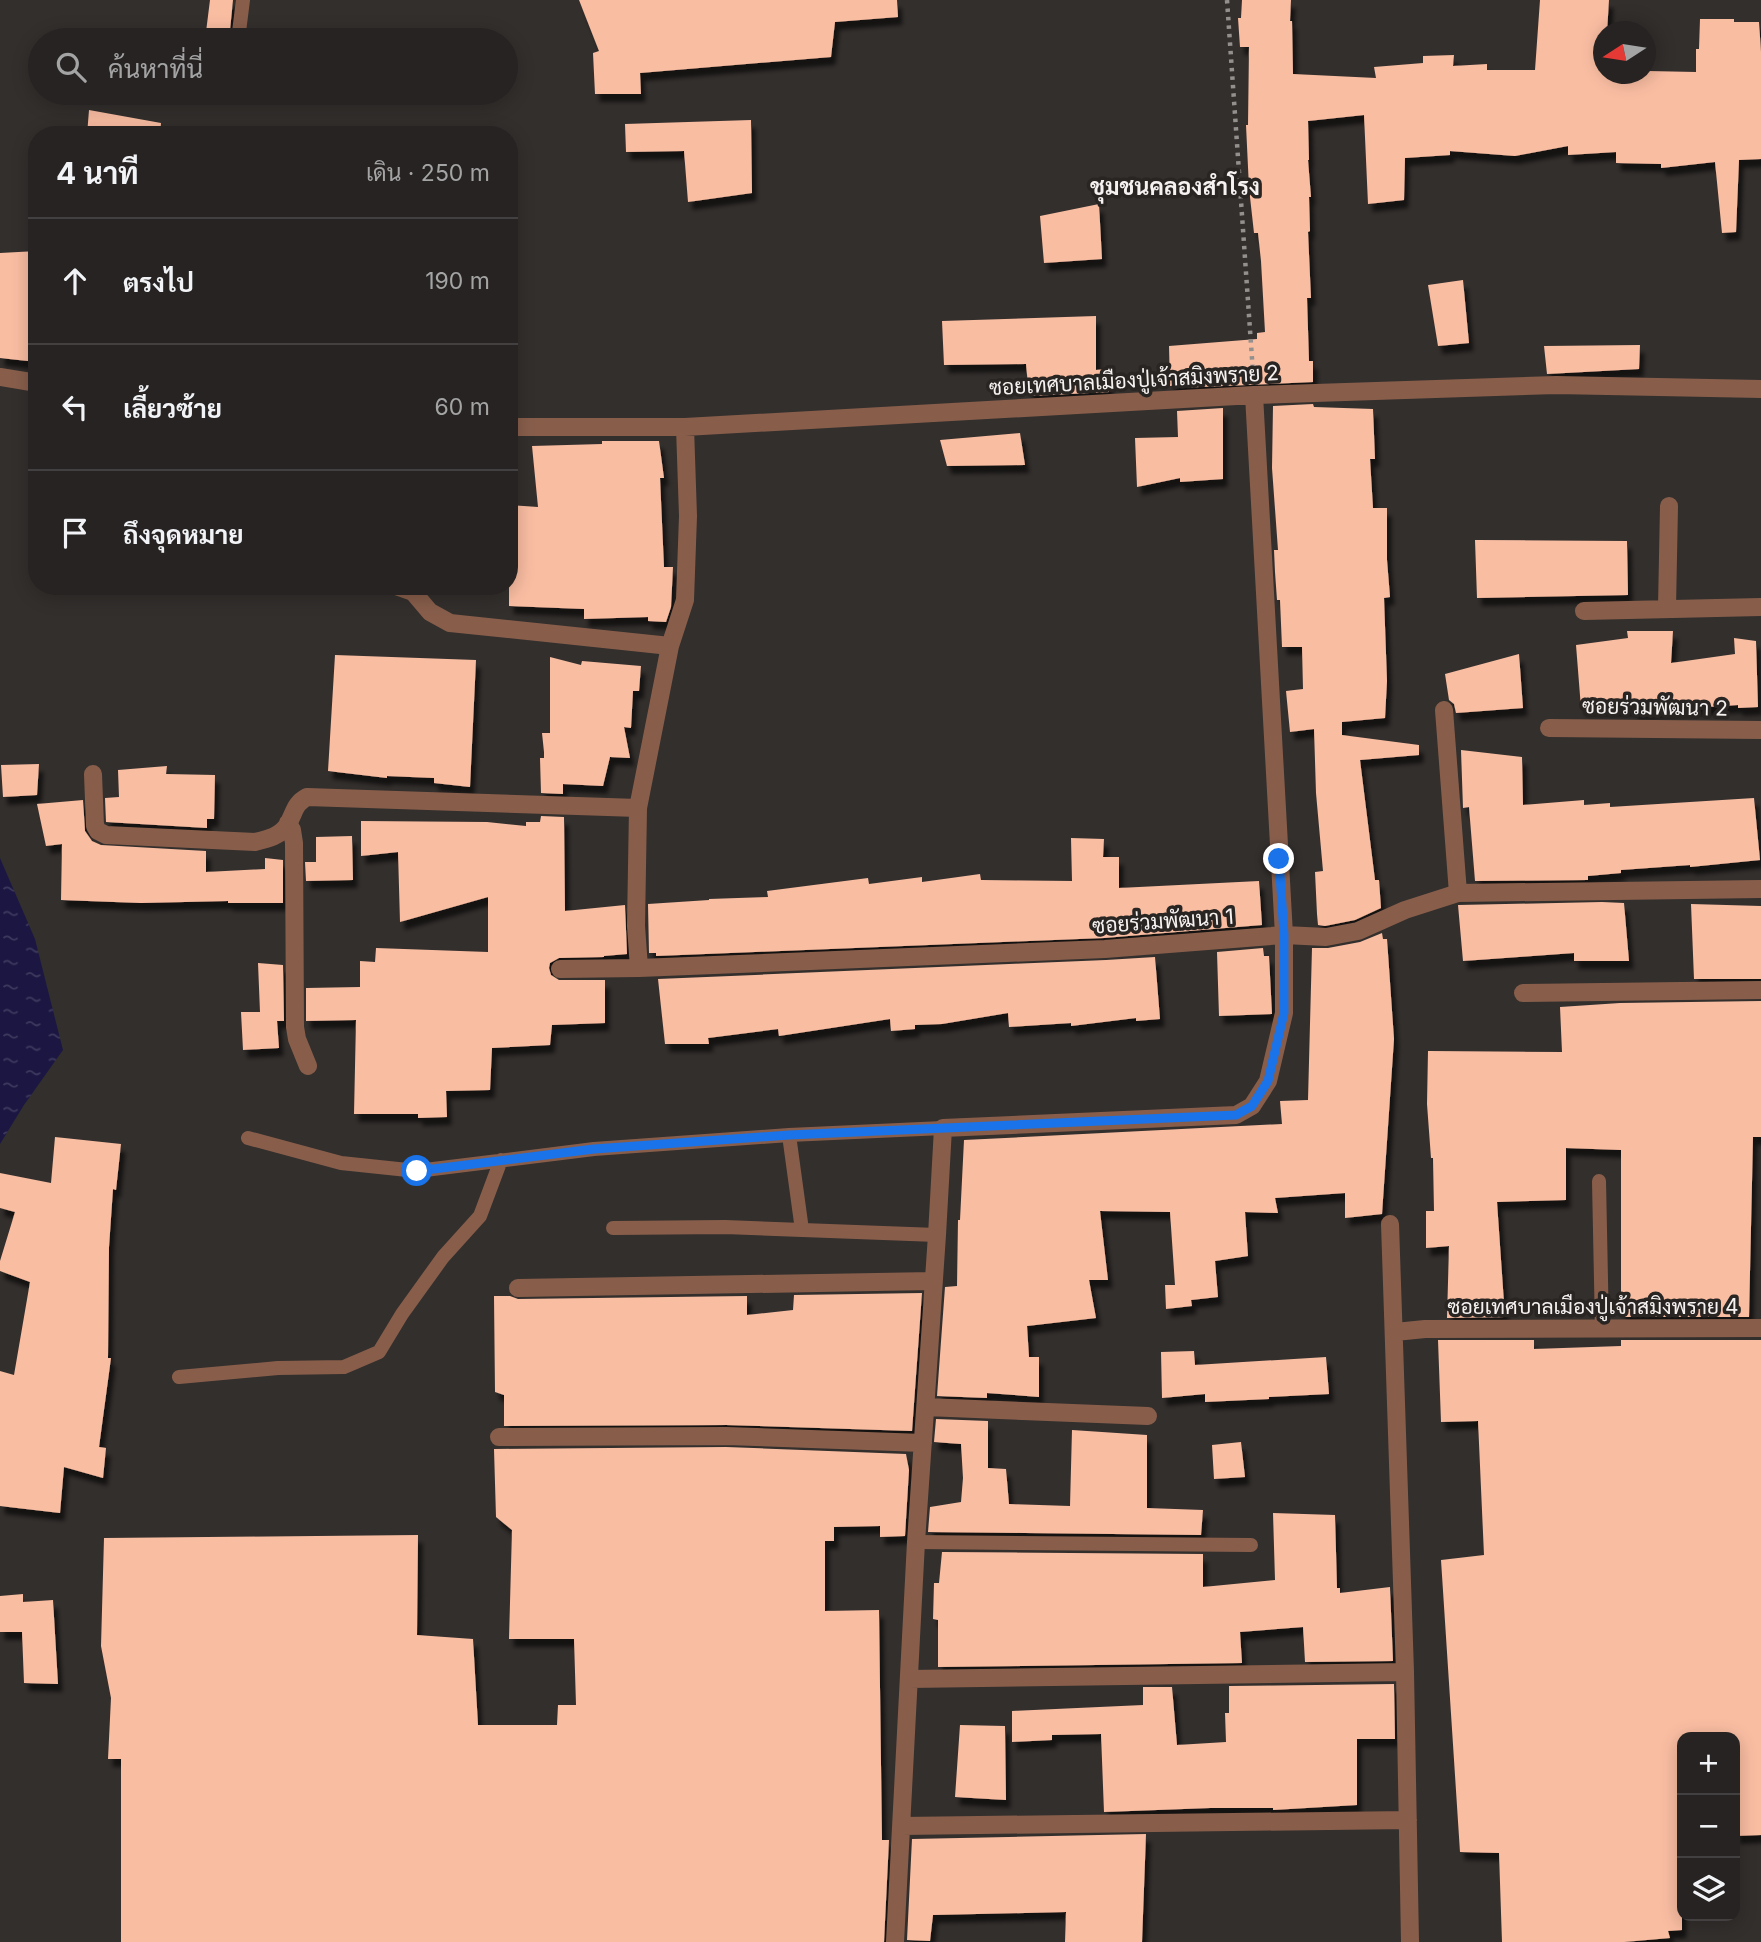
<!DOCTYPE html>
<html lang="th">
<meta charset="utf-8">
<style>
body{margin:0;font-family:Inter,Sarabun,sans-serif;background:#2e2b2a;color:#f1f3f6}
.controls{position:absolute;right:21px;bottom:21px;display:grid;overflow:hidden;border-radius:14px;box-shadow:0 4px 18px #0003}
.controls button{width:63px;height:63px;display:grid;place-items:center;padding:0;border:0;border-bottom:2px solid #424040;background:#262322;color:#f1f3f6;font:35px sans-serif}
.compass{position:absolute;left:1593px;top:21px;width:63px;height:63px;border-radius:50%;background:#262322;box-shadow:0 4px 18px #0003;rotate:258deg}
.stop{position:absolute;width:21px;height:21px;margin:-16px;border:5px solid #1a73e8;border-radius:50%;background:#fff}
.stop.end{background:#1a73e8;border-color:#fff;box-shadow:0 2px 7px #0008}
.list{margin:0;padding:0;list-style:none}
h2{display:flex;justify-content:space-between;align-items:center;height:91px;margin:0;padding:0 28px;font-size:30px}
h2 small{font-size:23px;font-weight:400;color:#a4a4a5}
.list li{display:grid;grid-template-columns:46px 1fr auto;gap:21px;align-items:center;box-sizing:border-box;height:126px;padding:0 28px;border-top:2px solid #424040}
.list b{display:block;font-size:26px;white-space:nowrap}
.list em{font-size:23px;font-style:normal;color:#a4a4a5}
.icon{flex:none;width:38px;height:38px;fill:none;stroke:currentColor;stroke-width:2;stroke-linecap:round;stroke-linejoin:round}
.map{position:relative;flex:none;width:1761px;height:1942px;overflow:hidden}
.search{position:absolute;background:#262322;box-shadow:0 4px 18px #0003;left:28px;top:28px;width:490px;height:77px;display:flex;align-items:center;gap:18px;box-sizing:border-box;padding:0 24px;border-radius:38px;color:#a4a4a5;font-size:26px}
.panel{position:absolute;background:#262322;box-shadow:0 4px 18px #0003;left:28px;top:126px;width:490px;height:469px;border-radius:28px}
.map>svg:first-child{display:block}
</style>
<div class="map">
<svg width="1761" height="1942" viewBox="0 0 1761 1942">
<defs>
<pattern id="water-ripples" width="26" height="14" patternUnits="userSpaceOnUse" patternTransform="scale(1.75)"><rect width="26" height="14" fill="#1b1742"/><path d="M2 4q2-2 4 0t4 0M15 11q2-2 4 0t4 0" fill="none" stroke="#3d395e"/></pattern>
<filter id="shadow"><feDropShadow dx="4.5" dy="8" stdDeviation="2" flood-color="#0009"/></filter>
</defs>
<rect width="100%" height="100%" fill="#332f2d"/>
<!-- water -->
<path fill="url(#water-ripples)" d="M0,858L35,939L63,1050L24,1105L0,1144Z"/>
<!-- building -->
<path fill="#f9bda2" filter="url(#shadow)" d="M210,0H233L229,40H205Z
M579,0H897L898,17L835,22L831,57L640,73L641,94H595L593,53L599,51Z
M1242,0H1291L1290,21H1292L1293,74L1376,78L1374,67L1423,63V56L1454,55L1453,66L1487,64V70H1535L1540,0H1609L1607,32H1604V74H1646V71H1648L1696,72V49H1699L1700,19H1734V22H1759L1761,52V159L1739,160L1736,232L1722,233L1715,162L1661,168V164L1616,163V152L1568,155V146L1515,156L1450,151V155L1405,158L1404,200L1368,204L1364,115L1308,121L1309,160H1308L1311,197H1309L1310,231L1308,232L1311,298H1307L1309,361H1313V382L1176,388V385L1170,386L1169,346L1257,339V333L1265,332L1261,261L1258,233H1254L1249,188L1246,125H1248L1249,47H1240L1238,18H1241Z
M89,110L161,123L160,135H87Z
M751,120L752,193L688,202L684,151L626,152L625,124Z
M1099,204L1102,259L1044,263L1040,216Z
M37,251V362L0,358V253Z
M1463,280L1469,343L1438,346L1428,285Z
M1096,316V370L1107,369L1109,392L1029,396L1026,364L944,365L942,321Z
M1640,345L1639,369L1547,374L1544,346Z
M1313,404L1314,407L1373,409L1375,459H1370L1373,508H1387V560L1390,597L1384,598L1387,681L1385,718L1342,722V735L1419,745V755L1360,760L1375,880H1379L1381,908L1355,920L1325,926L1318,925L1317,914L1315,872L1323,871L1316,793L1314,729L1290,732L1286,691L1303,689L1302,647H1282L1280,600H1277L1275,572L1274,550H1278L1272,468L1273,406Z
M1223,408V479L1180,482V478L1137,487L1135,438L1178,437L1177,411Z
M1020,433L1025,465L947,466L940,440Z
M602,441H659L664,478H660L664,567H673L671,607L666,622L648,621V617L584,619V609L509,606V505L538,507L532,446L602,444Z
M1475,540L1627,541L1628,595L1477,598Z
M1627,631H1673L1671,663L1735,654L1734,638L1756,641L1758,707L1738,708V705L1634,712L1633,708H1581L1576,645L1628,638Z
M1519,654L1523,708L1456,713L1454,704L1449,700L1445,674Z
M335,655L476,660L470,787L434,783V778L387,776V778L328,771Z
M550,657L581,665L582,661L641,666L639,691H633L631,728L624,727L630,758L610,757L603,786L563,784V794L541,793L540,758H544V752L542,733H550Z
M1461,750L1522,757L1523,805L1584,800V805L1610,803V807L1754,798L1760,860L1690,867V865L1621,870V873L1588,876V880L1475,881L1469,807L1463,808Z
M39,764L37,795L3,797L1,765Z
M167,766L166,774L215,775L214,819H207V828L106,822L105,798L119,797L118,770Z
M83,800L85,831L92,841L101,845L206,851V872L265,869V858L283,860V903H228V901L141,903L61,900L62,844L46,846L37,804Z
M541,816L564,817L565,911L625,905L627,954L604,956V957L559,958L550,963L549,968L551,975L559,980H605V1023L552,1025L550,1045L492,1048L490,1090L446,1091L447,1117L418,1118V1114H354L356,1020L306,1021V988L360,987V961L375,962L376,948L488,952V897L400,922L398,852L361,856V821L487,822L526,826V822H540Z
M352,836L353,880L306,881L305,862H316V837Z
M1071,838L1104,839L1103,857H1119V888L1259,881L1262,925L1104,938L656,956V953H649L648,904L709,900V899L768,897L767,891L868,878L869,884L922,877V882L980,874L981,880L1072,881Z
M1602,902L1624,903L1629,961H1574V953L1463,961L1458,905Z
M1691,904L1761,906V979H1694Z
M1382,933L1383,939H1387L1394,1039L1382,1214L1345,1218V1193L1275,1198L1278,1213L1245,1212L1248,1256L1215,1261L1218,1297L1191,1300L1192,1306L1166,1309L1165,1285H1175L1170,1212L1100,1211L1108,1280H1089L1096,1318L1027,1326L1029,1357H1039V1397L987,1393V1398L937,1396L945,1287L957,1286L958,1220H960L964,1140L1282,1124L1280,1101L1308,1100L1312,948H1328L1360,942Z
M1263,948L1264,956H1269L1272,1014L1219,1016L1217,952Z
M1155,957L1160,1019L1136,1021V1018L1071,1026V1023L1009,1027L1008,1013L942,1024L915,1025V1029L891,1031L890,1019L779,1036L778,1029L708,1038L709,1044H665L658,979L1106,960Z
M258,963L283,965L284,1021H277L279,1048L243,1050L241,1012H260Z
M1761,1001V1137H1753L1749,1317H1621V1150L1566,1148V1200L1497,1202L1505,1317L1447,1318L1449,1246L1426,1248V1211H1434L1433,1158H1431L1427,1104L1428,1051L1562,1052L1560,1007L1620,1003Z
M55,1137L121,1144L116,1190L113,1189L109,1247L108,1358H111L99,1447L106,1448L103,1478L64,1467L60,1513L0,1506V1371L14,1375L30,1282L0,1271V1261L15,1212L0,1208V1173L51,1183Z
M922,1293L912,1431L726,1425L504,1426V1395L495,1392L494,1296H510L518,1299L747,1296V1315L793,1310L794,1295Z
M1438,1340H1534V1349L1621,1346V1340H1761V1835L1735,1836V1737H1682V1930L1668,1931L1670,1938L1624,1942H1502L1499,1853L1460,1852L1441,1560L1484,1555L1478,1421L1441,1422Z
M1194,1351L1195,1365L1326,1357L1329,1394L1269,1397V1399L1205,1402V1394L1162,1398L1161,1352Z
M936,1419L988,1421V1468L1006,1469L1009,1504L1070,1506L1072,1430L1147,1435V1508L1203,1510L1201,1535L928,1532L930,1507L961,1502L963,1478L961,1444L934,1442Z
M1241,1442L1245,1477L1214,1479L1212,1445Z
M726,1447L906,1454L909,1470L905,1536L880,1537V1526L834,1527V1541H825V1611L879,1610L882,1840H889L884,1942H121V1759H108L111,1698L101,1646L104,1538L418,1535L417,1635L473,1639L478,1725H557L558,1705H576L574,1639H509L512,1530L496,1517L494,1449Z
M1273,1513L1335,1515L1337,1588H1340V1593L1390,1587L1393,1661L1305,1662L1303,1627L1240,1632L1242,1663L938,1667V1620L933,1619L934,1583H939L942,1552L1203,1554V1587L1275,1580Z
M23,1594V1602L53,1600L58,1684L24,1683L22,1632H0V1596Z
M1394,1684L1395,1739H1357V1805L1273,1810V1808H1210L1104,1812L1101,1734L1052,1735V1740L1012,1742V1711L1143,1705V1687H1172L1177,1745L1226,1742L1225,1713H1229V1686Z
M960,1725L1005,1726L1006,1800L955,1797Z
M1146,1834L1142,1942H1065L1066,1912L933,1915L930,1941L907,1940L912,1839Z"/>
<g fill="none" stroke-linecap="round" stroke-linejoin="round">
<!-- path -->
<path stroke="#93908e" stroke-width="4.5" stroke-dasharray="3.5 5" stroke-linecap="butt" d="M1227,0L1253,373"/>
<!-- lane -->
<path stroke="#885e4b" stroke-width="14" d="M238,40L243,0
M789,1135L943,1128
M248,1138L341,1163L417,1171L594,1149L789,1135L802,1230
M1599,1181L1602,1329
M613,1228L725,1227L937,1235
M179,1377L278,1368L344,1367L379,1352L402,1314L443,1257L480,1216L501,1160
M916,1542L1251,1545"/>
<!-- street -->
<path stroke="#885e4b" stroke-width="18" d="M0,377L37,383
M509,427H685L1254,395L1556,385L1761,389
M396,586L413,592L430,612L450,623L670,646
M1667,608L1669,506
M1584,611L1761,607
M1444,710L1458,893
M1549,728L1761,730
M93,774L95,826L98,831L106,835L255,842C268,839 281,836 288,824C295,812 294,804 307,797L638,808
M288,823L292,830L294,843L295,1027L297,1039L308,1066
M639,968L636,926L638,808L670,646L685,600L688,516L685,427
M560,969L639,968L1105,949L1284,935L1326,937L1358,931L1405,910L1458,893L1761,889
M1523,993L1761,990
M1390,1224L1405,1672L1410,1942
M518,1288L933,1281
M1395,1332L1425,1329L1761,1328
M926,1407L1148,1416
M499,1437L726,1436L923,1443
M909,1679L1405,1672
M901,1826L1408,1820
M895,1942L916,1542L937,1235L943,1128L1236,1115L1252,1106L1268,1081L1284,1013V935L1254,395"/>
</g>
<g fill="none" stroke-linecap="round" stroke-linejoin="round">
<!-- route -->
<path stroke="#1a73e8" stroke-width="9" d="M417,1171L594,1149L789,1135L1236,1115L1252,1106L1268,1081L1284,1013V935L1279,859"/>
</g>
<g text-anchor="middle" dominant-baseline="central" stroke-width="7" stroke-linejoin="round" paint-order="stroke">
<!-- street labels -->
<g font-size="21" fill="#f5f2f1" stroke="#292523">
<text transform="translate(1134 380) rotate(-3)">ซอยเทศบาลเมืองปู่เจ้าสมิงพราย 2</text>
<text transform="translate(1655 707) rotate(1)">ซอยร่วมพัฒนา 2</text>
<text transform="translate(1163 921) rotate(-4)">ซอยร่วมพัฒนา 1</text>
<text x="1593" y="1306">ซอยเทศบาลเมืองปู่เจ้าสมิงพราย 4</text>
</g>
<!-- neighbourhood labels -->
<g font-size="23" font-weight="bold" fill="#f5f2f1" stroke="#292523">
<text x="1175" y="187">ชุมชนคลองสำโรง</text>
</g>
</g>
</svg>
<div class="controls">
<button>+</button>
<button>−</button>
<button><svg class="icon" aria-label="layers" viewBox="0 0 24 24"><path d="M12 4l9 5-9 5-9-5zM3 14l9 5 9-5"/></svg></button>
</div>
<svg class="compass" viewBox="-18 -18 36 36"><path d="M0-13l5 13h-10z" fill="#e53935"/><path d="M0 13l5-13h-10z" fill="#a4a4a5"/></svg>
<div class="stop" style="left:417px;top:1171px"></div>
<div class="stop end" style="left:1279px;top:859px"></div>
<div class="search"><svg class="icon" aria-label="search" viewBox="0 0 24 24"><circle cx="10" cy="10" r="6"/><path d="M15 15l6 6"/></svg>ค้นหาที่นี่</div>
<section class="panel">
<h2>4 นาที<small>เดิน · 250 m</small></h2>
<ul class="list">
<li><svg class="icon" aria-label="ahead" viewBox="0 0 24 24"><path d="M12 20V5M6 11l6-6 6 6"/></svg><div><b>ตรงไป</b></div><em>190 m</em></li>
<li><svg class="icon" aria-label="left" viewBox="0 0 24 24"><path d="M17 20v-9H6M10 6l-5 5 5 5"/></svg><div><b>เลี้ยวซ้าย</b></div><em>60 m</em></li>
<li><svg class="icon" aria-label="arrive" viewBox="0 0 24 24"><path d="M6 21V4h12l-3 4 3 4H6"/></svg><div><b>ถึงจุดหมาย</b></div></li>
</ul>
</section>
</div>
